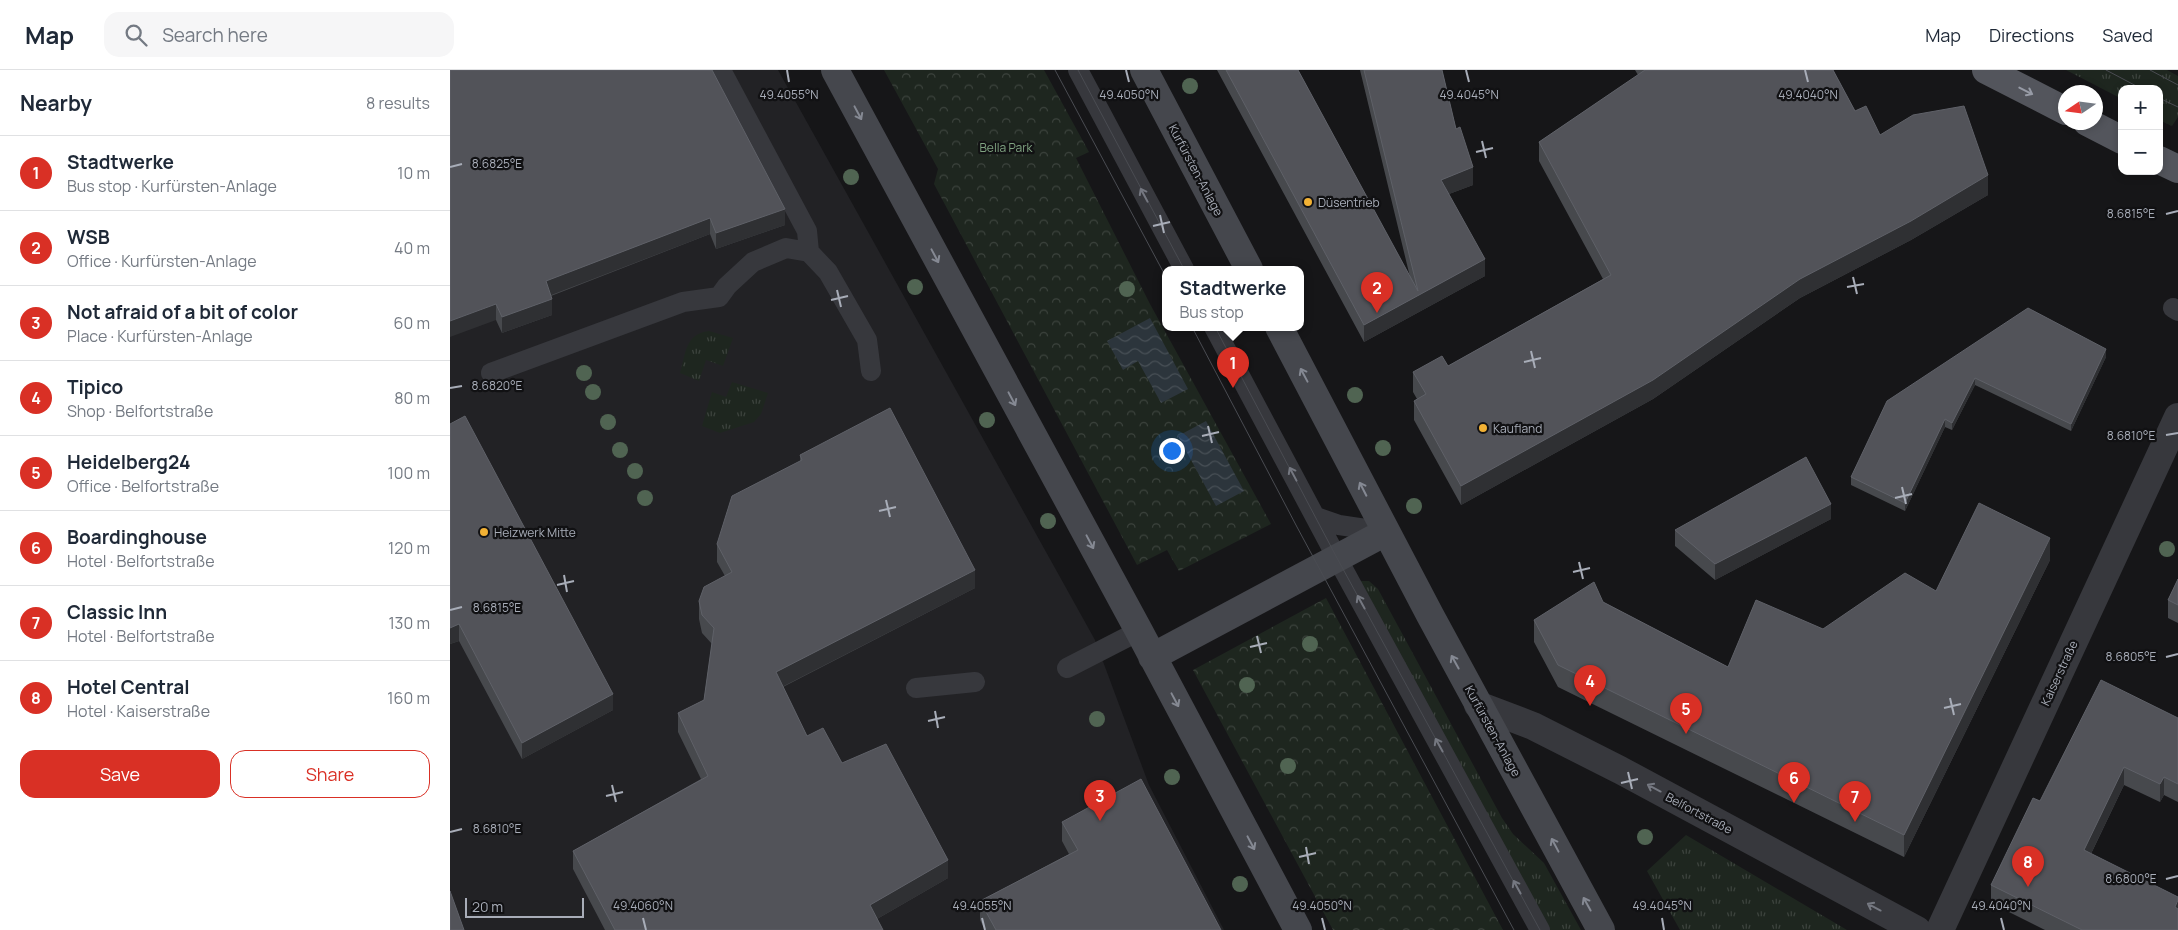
<!DOCTYPE html>
<meta charset="utf-8">
<style>
body{margin:0;font-family:Manrope,sans-serif;background:#f6f6f7;color:#1f2937}
.controls{position:absolute;right:15px;top:15px;display:grid;overflow:hidden;border-radius:10px;box-shadow:0 2px 8px #0003}
.controls button{width:45px;height:45px;display:grid;place-items:center;padding:0;border:0;border-bottom:1px solid #e0e1e3;background:#fff;color:#1f2937;font:25px sans-serif}
.compass{position:absolute;left:1608px;top:15px;width:45px;height:45px;border-radius:50%;background:#fff;box-shadow:0 2px 8px #0003;rotate:257deg}
.scale{position:absolute;left:15px;bottom:12px;width:119px;box-sizing:border-box;padding-left:5px;border:2px solid #a8adb8;border-top:0;font-size:14px;line-height:18px;white-space:nowrap;color:#a8adb8;-webkit-text-stroke:4px #111113;paint-order:stroke}
.you{position:absolute;left:721px;top:380px;width:18px;height:18px;margin:-12px;border:4px solid #fff;border-radius:50%;background:#1a73e8;box-shadow:0 0 0 8px #1a73e833}
.badge{display:grid;place-items:center;width:32px;height:32px;border-radius:50%;background:#d93025;color:#fff;font-size:16px;font-weight:700}
.pin{position:absolute;translate:-50% -41px;filter:drop-shadow(0 1px 2px #0008)}
.pin::after{content:'';position:absolute;top:26px;width:18px;height:15px;background:inherit;clip-path:polygon(0 0,100% 0,50% 100%)}
.popup{position:absolute;left:712px;top:196px;width:142px;height:65px;box-sizing:border-box;display:grid;place-content:center;border-radius:10px;background:#fff;filter:drop-shadow(0 1px 4px #0005);font-size:16px;white-space:nowrap;color:#747a83}
.popup b{font-size:19px;color:#1f2937}
.popup::after{content:'';position:absolute;left:50%;top:100%;margin-left:-10px;border:10px solid transparent;border-top-color:#fff}
.list{margin:0;padding:0;list-style:none}
h2{display:flex;justify-content:space-between;align-items:center;height:65px;margin:0;padding:0 20px;font-size:21px}
h2 small{font-size:16px;font-weight:400;color:#747a83}
.list li{display:grid;grid-template-columns:32px 1fr auto;gap:15px;align-items:center;box-sizing:border-box;height:75px;padding:0 20px;border-top:1px solid #e0e1e3}
.list b{display:block;font-size:19px;white-space:nowrap}
.list p{margin:0;font-size:16px;white-space:nowrap;color:#747a83}
.list em{font-size:16px;font-style:normal;color:#747a83}
.actions{display:flex;gap:10px;padding:15px 20px}
.actions a{flex:1;padding:11px 0;border:1px solid #d93025;border-radius:15px;text-align:center;font-size:18px;color:#d93025}
.actions .main{background:#d93025;color:#fff}
.icon{flex:none;width:28px;height:28px;fill:none;stroke:currentColor;stroke-width:2;stroke-linecap:round;stroke-linejoin:round}
.map{position:relative;flex:none;width:1728px;height:860px;overflow:hidden}
header{display:flex;align-items:center;gap:30px;box-sizing:border-box;height:70px;padding:0 25px;background:#fff;border-bottom:1px solid #e0e1e3}
header strong{font-size:24px}
nav{display:flex;gap:28px;margin-inline-start:auto;font-size:18px}
.search{width:350px;height:45px;background:#f6f6f7;display:flex;align-items:center;gap:12px;box-sizing:border-box;padding:0 18px;border-radius:15px;color:#747a83;font-size:19px}
main{display:flex}
aside{flex:1;background:#fff}
.map>svg:first-child{display:block}
</style>
<header>
<strong>Map</strong>
<div class="search"><svg class="icon" aria-label="search" viewBox="0 0 24 24"><circle cx="10" cy="10" r="6"/><path d="M15 15l6 6"/></svg>Search here</div>
<nav><a>Map</a><a>Directions</a><a>Saved</a></nav>
</header>
<main>
<aside>
<h2>Nearby<small>8 results</small></h2>
<ul class="list">
<li><span class="badge">1</span><div><b>Stadtwerke</b><p>Bus stop · Kurfürsten-Anlage</p></div><em>10 m</em></li>
<li><span class="badge">2</span><div><b>WSB</b><p>Office · Kurfürsten-Anlage</p></div><em>40 m</em></li>
<li><span class="badge">3</span><div><b>Not afraid of a bit of color</b><p>Place · Kurfürsten-Anlage</p></div><em>60 m</em></li>
<li><span class="badge">4</span><div><b>Tipico</b><p>Shop · Belfortstraße</p></div><em>80 m</em></li>
<li><span class="badge">5</span><div><b>Heidelberg24</b><p>Office · Belfortstraße</p></div><em>100 m</em></li>
<li><span class="badge">6</span><div><b>Boardinghouse</b><p>Hotel · Belfortstraße</p></div><em>120 m</em></li>
<li><span class="badge">7</span><div><b>Classic Inn</b><p>Hotel · Belfortstraße</p></div><em>130 m</em></li>
<li><span class="badge">8</span><div><b>Hotel Central</b><p>Hotel · Kaiserstraße</p></div><em>160 m</em></li>
</ul>
<div class="actions"><a class="main">Save</a><a>Share</a></div>
</aside>
<div class="map">
<svg width="1728" height="860" viewBox="0 0 1728 860">
<defs>
<pattern id="grass-tufts" width="24" height="20" patternUnits="userSpaceOnUse" patternTransform="scale(1.25)"><rect width="24" height="20" fill="#1e261f"/><path d="M3 7l-1-3M5 7V3M7 7l1-3M15 17l-1-3M17 17v-4M19 17l1-3" fill="none" stroke="#3c433d"/></pattern>
<pattern id="park-crowns" width="20" height="18" patternUnits="userSpaceOnUse" patternTransform="scale(1.25)"><rect width="20" height="18" fill="#1e261f"/><path d="M2 6a3 3 0 1 1 6 0M12 15a3 3 0 1 1 6 0" fill="none" stroke="#3c433d"/></pattern>
<pattern id="water-waves" width="16" height="10" patternUnits="userSpaceOnUse" patternTransform="scale(1.25)"><rect width="16" height="10" fill="#2c353c"/><path d="M0 5q4-4 8 0t8 0" fill="none" stroke="#485056"/></pattern>
</defs>
<rect width="100%" height="100%" fill="#161618"/>
<!-- built -->
<path fill="#222225" d="M0,0H328L645,570L699,715L774,860H0Z"/>
<!-- grass -->
<path fill="url(#grass-tufts)" d="M1616,0H1717L1728,6V47L1722,56L1709,50V19H1672V29Z
M259,261L283,268L273,296L256,290L249,311L230,303C236,283 235,264 259,261Z
M282,312L318,323L311,344L304,352L270,363L252,356L262,322L276,327Z
M910,511H919L928,519L1052,748L1063,764L1094,793L1131,860H1099Z
M1236,765L1397,860H1230L1197,801Z"/>
<!-- park -->
<path fill="url(#park-crowns)" d="M434,0H594L639,82L626,88L700,234L821,454L729,501L717,480L687,495L484,114L488,99Z
M876,528L1053,860H883L743,600Z"/>
<!-- water -->
<path fill="url(#water-waves)" d="M700,248L738,319L711,333L688,291L673,300L657,271Z
M756,351L794,421L766,436L728,366Z"/>
<g fill="none" stroke-linecap="round" stroke-linejoin="round">
<!-- lane -->
<path stroke="#37383d" stroke-width="20" d="M271,0L357,161L359,182
M628,0L734,199
M1723,238L1728,241
M764,257L887,488L1090,860
M41,303L233,232L269,227L277,216L303,192L336,178L359,182L378,202L417,270L421,301
M866,447L889,455L936,462
M617,598L689,561
M466,618L525,612"/>
<!-- street -->
<path stroke="#37383d" stroke-width="28" d="M1028,635L1083,656L1170,700L1467,860
M1490,860L1728,347"/>
<!-- secondary -->
<path stroke="#45474d" stroke-width="28" d="M385,0L689,561L848,860
M694,0L799,199
M829,257L980,545L1151,860
M702,587L936,462"/>
<!-- primary -->
<path stroke="#53555c" stroke-width="28" d="M1536,0L1616,41
M1637,52L1672,70
M1709,90L1728,99"/>
<!-- tram -->
<path stroke="#4a4c52" stroke-width="1" d="M605,0L716,207
M628,0L734,199
M1656,0L1692,19
M1700,0L1728,15
M1709,28L1728,37
M742,257L847,457L1064,860
M765,257L887,488L1090,860"/>
</g>
<!-- trees -->
<g fill="#506452">
<circle cx="740" cy="16" r="8"/>
<circle cx="401" cy="107" r="8"/>
<circle cx="465" cy="217" r="8"/>
<circle cx="677" cy="219" r="8"/>
<circle cx="134" cy="303" r="8"/>
<circle cx="143" cy="322" r="8"/>
<circle cx="905" cy="325" r="8"/>
<circle cx="537" cy="350" r="8"/>
<circle cx="158" cy="352" r="8"/>
<circle cx="933" cy="378" r="8"/>
<circle cx="170" cy="380" r="8"/>
<circle cx="185" cy="401" r="8"/>
<circle cx="195" cy="428" r="8"/>
<circle cx="964" cy="436" r="8"/>
<circle cx="598" cy="451" r="8"/>
<circle cx="1717" cy="479" r="8"/>
<circle cx="860" cy="574" r="8"/>
<circle cx="797" cy="615" r="8"/>
<circle cx="647" cy="649" r="8"/>
<circle cx="838" cy="696" r="8"/>
<circle cx="722" cy="707" r="8"/>
<circle cx="1195" cy="767" r="8"/>
<circle cx="790" cy="814" r="8"/>
</g>
<!-- wall -->
<path fill="#47494d" d="M0,0L335,155L266,179L260,164L101,226L102,245L52,263L46,250Z
M767,0H848L960,207L910,0H992L1006,59L1023,115L999,124L1035,206L914,272Z
M1185,0H1383L1405,41L1430,65L1538,125L1461,170L1350,228L1203,329L1011,435L964,350V331L967,329L963,322V302L998,296L1153,209L1089,91V72L1188,5Z
M1578,238L1656,287L1621,361L1525,315L1502,360L1495,357L1455,441L1401,415V407Z
M0,354L163,640L72,689L9,571L0,574Z
M350,385L525,518L333,617L357,666L392,693L498,808L427,849L433,860H155L123,799V781L251,709L228,662V643L254,630L262,574L252,563L249,549V531L275,506L267,492V474L350,391Z
M1381,449L1265,510L1225,476V460Z
M1600,490L1454,787L1108,617L1084,572V550L1153,532L1278,597L1373,559L1486,521Z
M1728,509V553L1718,548V530Z
M1728,648V732L1714,725L1710,732L1674,715L1641,784L1728,860H1595L1541,833V815L1590,731Z
M612,752L771,860H535L530,850V831L619,784L612,771Z"/>
<!-- shaded-wall -->
<path fill="#2f3033" d="M1023,97V115L991,127V110Z
M1538,105V125L1461,170L1350,228L1203,329L1011,435V416L1350,209Z
M335,139V155L266,179V163Z
M260,148V164L96,227V211Z
M1035,189V206L914,272V255Z
M102,229V245L52,263V247Z
M46,234V250L0,267V251Z
M1656,279V287L1621,361V354Z
M1525,308V315L1502,360V353Z
M1495,349V357L1455,441V433Z
M1381,434V449L1265,510V494Z
M1600,468V490L1454,787V765Z
M525,500V518L326,620V602Z
M9,554V571L0,574V558Z
M163,624V640L72,689V673Z
M1674,697V715L1634,798V780Z
M1714,707V725L1710,732V714Z
M498,790V808L420,853V835Z
M1728,830V848L1725,837Z"/>
<!-- building -->
<path fill="#525359" stroke="#5f6168" d="M0,0H262L335,139L266,163L260,148L96,211L102,229L52,247L46,234L0,251Z
M776,0H848L968,221L914,0H992L1006,59L1010,57L1023,97L991,110L1035,189L914,255Z
M1195,0H1383L1405,41L1416,36L1430,65L1463,45L1514,36L1538,105L1461,151L1350,209L1203,310L1011,416L964,331L976,324L963,302L992,286L998,296L1161,205L1089,72Z
M1578,238L1656,279L1621,354L1525,308L1502,353L1495,349L1455,433L1401,407L1437,331Z
M440,338L525,500L326,602L357,666L373,658L392,693L436,674L498,790L420,835L433,860H165L123,781L258,706L228,643L254,630L264,558L252,545L249,531L254,517L282,502L267,474L282,426L352,390L350,385Z
M15,346L163,624L72,673L9,554L0,558V354Z
M1356,387L1381,434L1265,494L1225,460Z
M1529,433L1600,468L1454,765L1108,595L1084,550L1144,512L1153,532L1278,597L1306,530L1373,559L1455,503L1486,521Z
M1728,509V535L1718,530Z
M1651,610L1728,648V714L1714,707L1710,714L1674,697L1634,780L1728,827V830L1725,837L1728,839V860H1632L1541,815L1583,728L1590,731Z
M691,709L771,860H546L530,831L628,780L612,752Z
M0,821L14,860H0Z"/>
<!-- one-way arrows -->
<defs><path id="oneway-shaft" d="M-6 0H5M1.5-3L5.5 0L1.5 3" fill="none" stroke-width="1.6" stroke-linecap="round" stroke-linejoin="round" transform="scale(1.25)"/></defs>
<use stroke="#979ba6" href="#oneway-shaft" transform="translate(1576 21) rotate(27)"/>
<g stroke="#858993">
<use href="#oneway-shaft" transform="translate(408 43) rotate(62)"/>
<use href="#oneway-shaft" transform="translate(485 186) rotate(62)"/>
<use href="#oneway-shaft" transform="translate(854 305) rotate(-118)"/>
<use href="#oneway-shaft" transform="translate(562 329) rotate(62)"/>
<use href="#oneway-shaft" transform="translate(913 419) rotate(-117)"/>
<use href="#oneway-shaft" transform="translate(640 472) rotate(62)"/>
<use href="#oneway-shaft" transform="translate(1005 592) rotate(-119)"/>
<use href="#oneway-shaft" transform="translate(725 630) rotate(62)"/>
<use href="#oneway-shaft" transform="translate(801 773) rotate(62)"/>
<use href="#oneway-shaft" transform="translate(1105 775) rotate(-118)"/>
<use href="#oneway-shaft" transform="translate(1137 834) rotate(-119)"/>
</g>
<g stroke="#757881">
<use href="#oneway-shaft" transform="translate(694 125) rotate(-118)"/>
<use href="#oneway-shaft" transform="translate(843 404) rotate(-118)"/>
<use href="#oneway-shaft" transform="translate(911 532) rotate(-119)"/>
<use href="#oneway-shaft" transform="translate(989 675) rotate(-119)"/>
<use href="#oneway-shaft" transform="translate(1204 718) rotate(-152)"/>
<use href="#oneway-shaft" transform="translate(1067 817) rotate(-119)"/>
<use href="#oneway-shaft" transform="translate(1424 837) rotate(-152)"/>
</g>
<!-- ticks -->
<path fill="none" stroke="#a8adb8" stroke-width="2" d="M337,0L339,12M676,0L679,12M1016,0L1019,12M1355,0L1358,12M1032,71L1036,88M1026,82L1043,78M0,97L12,94M1716,144L1728,141M710,145L714,163M703,156L720,152M1403,207L1407,224M1397,217L1414,214M387,220L391,237M381,230L398,226M1081,281L1085,298M1074,292L1091,288M0,318L12,316M758,356L762,373M1716,365L1728,363M752,366L769,362M1452,417L1456,434M1445,428L1462,424M436,430L440,447M429,441L446,437M1129,492L1133,509M1123,502L1140,498M114,505L117,522M107,515L124,511M0,540L12,537M807,566L811,583M800,577L817,573M1716,587L1728,584M1500,628L1504,645M1494,638L1511,634M485,641L488,658M478,651L495,647M1178,702L1182,719M1171,713L1188,709M162,715L166,732M156,726L173,722M0,762L12,759M856,777L859,794M849,787L866,783M1716,809L1728,806M193,848L196,860M532,848L535,860M872,848L875,860M1212,848L1214,860M1551,848L1554,860"/>
<!-- markers -->
<g fill="#f2b134" stroke="#111113" stroke-width="2">
<circle cx="858" cy="132" r="5"/>
<circle cx="1033" cy="358" r="5"/>
<circle cx="34" cy="462" r="5"/>
</g>
<g text-anchor="middle" dominant-baseline="central" stroke-width="4.5" stroke-linejoin="round" paint-order="stroke">
<!-- park labels -->
<g font-size="12" fill="#7fa381" stroke="#111113">
<text x="556" y="77">Bella Park</text>
</g>
<!-- street labels -->
<g font-size="12" fill="#a8adb8" stroke="#111113">
<text transform="translate(746 100) rotate(62)">Kurfürsten-Anlage</text>
<text transform="translate(1609 603) rotate(-65)">Kaiserstraße</text>
<text transform="translate(1043 661) rotate(61)">Kurfürsten-Anlage</text>
<text transform="translate(1249 743) rotate(28)">Belfortstraße</text>
</g>
<!-- poi labels -->
<g font-size="12" fill="#a8adb8" stroke="#111113" text-anchor="start">
<text x="868" y="132">Düsentrieb</text>
<text x="1043" y="358">Kaufland</text>
<text x="44" y="462">Heizwerk Mitte</text>
</g>
</g>
<g font-size="12" text-anchor="middle" fill="#a8adb8" stroke="#111113" stroke-width="4.5" stroke-linejoin="round" paint-order="stroke">
<text x="339" y="29">49.4055°N</text>
<text x="679" y="29">49.4050°N</text>
<text x="1019" y="29">49.4045°N</text>
<text x="1358" y="29">49.4040°N</text>
<text x="47" y="98">8.6825°E</text>
<text x="1681" y="148">8.6815°E</text>
<text x="47" y="320">8.6820°E</text>
<text x="1681" y="370">8.6810°E</text>
<text x="47" y="542">8.6815°E</text>
<text x="1681" y="591">8.6805°E</text>
<text x="47" y="763">8.6810°E</text>
<text x="1681" y="813">8.6800°E</text>
<text x="193" y="840">49.4060°N</text>
<text x="532" y="840">49.4055°N</text>
<text x="872" y="840">49.4050°N</text>
<text x="1212" y="840">49.4045°N</text>
<text x="1551" y="840">49.4040°N</text>
</g>
</svg>
<div class="controls">
<button>+</button>
<button>−</button>
</div>
<svg class="compass" viewBox="-18 -18 36 36"><path d="M0-13l5 13h-10z" fill="#e53935"/><path d="M0 13l5-13h-10z" fill="#747a83"/></svg>
<div class="scale">20 m</div>
<div class="you"></div>
<div class="pin badge" style="left:783px;top:318px">1</div>
<div class="popup"><b>Stadtwerke</b>Bus stop</div>
<div class="pin badge" style="left:927px;top:243px">2</div>
<div class="pin badge" style="left:650px;top:751px">3</div>
<div class="pin badge" style="left:1140px;top:636px">4</div>
<div class="pin badge" style="left:1236px;top:664px">5</div>
<div class="pin badge" style="left:1344px;top:733px">6</div>
<div class="pin badge" style="left:1405px;top:752px">7</div>
<div class="pin badge" style="left:1578px;top:817px">8</div>
</div>
</main>
